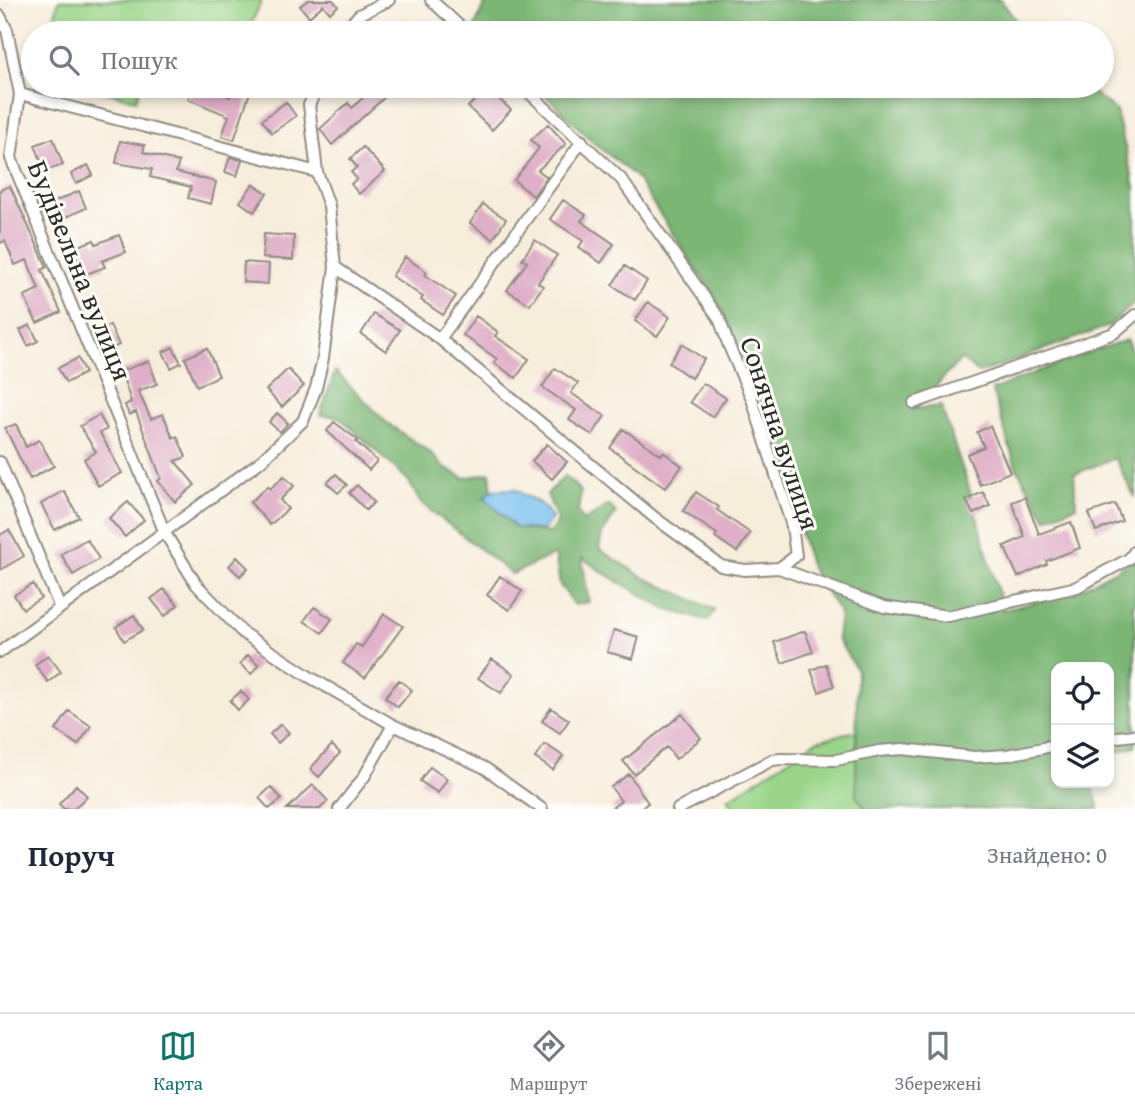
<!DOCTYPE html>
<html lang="uk">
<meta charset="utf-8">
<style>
body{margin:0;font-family:"Gentium Book Plus",serif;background:#f6f6f7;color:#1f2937}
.controls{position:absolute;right:21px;bottom:21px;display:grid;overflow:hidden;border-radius:14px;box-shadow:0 4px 10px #0003}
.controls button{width:63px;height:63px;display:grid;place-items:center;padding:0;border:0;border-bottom:2px solid #e0e1e3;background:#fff;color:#1f2937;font:35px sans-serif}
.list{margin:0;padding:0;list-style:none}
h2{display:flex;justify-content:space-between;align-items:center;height:91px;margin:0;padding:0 28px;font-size:30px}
h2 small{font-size:23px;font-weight:400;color:#747a83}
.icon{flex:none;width:38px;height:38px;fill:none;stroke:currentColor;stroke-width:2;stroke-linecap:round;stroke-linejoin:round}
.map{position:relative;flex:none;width:1135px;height:809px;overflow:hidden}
.search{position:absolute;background:#fff;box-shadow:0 4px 10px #0003;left:21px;right:21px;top:21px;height:77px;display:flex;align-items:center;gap:18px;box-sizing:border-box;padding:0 24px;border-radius:38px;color:#747a83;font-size:26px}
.sheet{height:203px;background:#fff}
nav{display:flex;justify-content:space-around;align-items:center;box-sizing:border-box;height:98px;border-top:2px solid #e0e1e3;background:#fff;font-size:19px;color:#747a83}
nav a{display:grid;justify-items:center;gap:4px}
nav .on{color:#0f766e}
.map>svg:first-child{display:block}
</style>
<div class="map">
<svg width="1135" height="809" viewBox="0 0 1135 809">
<rect width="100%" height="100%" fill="#fdfcf7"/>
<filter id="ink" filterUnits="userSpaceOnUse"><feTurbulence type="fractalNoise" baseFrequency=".0143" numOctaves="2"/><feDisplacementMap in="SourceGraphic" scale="14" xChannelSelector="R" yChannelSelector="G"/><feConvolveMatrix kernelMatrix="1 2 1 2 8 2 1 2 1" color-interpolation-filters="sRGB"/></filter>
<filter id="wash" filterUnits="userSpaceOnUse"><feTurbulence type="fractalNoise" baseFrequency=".00686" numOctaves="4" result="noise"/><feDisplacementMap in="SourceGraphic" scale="28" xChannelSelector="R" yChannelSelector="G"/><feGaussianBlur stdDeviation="1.57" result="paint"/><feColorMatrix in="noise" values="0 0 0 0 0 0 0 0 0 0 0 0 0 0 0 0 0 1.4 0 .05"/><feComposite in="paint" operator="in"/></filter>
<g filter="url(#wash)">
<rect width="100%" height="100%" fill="#f7eddb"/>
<!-- green -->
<path fill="#9ad589" stroke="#62805a" stroke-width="2" d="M59,0H262L247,33H50Z
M83,86H141L136,100Z
M856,731V796L866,809H735L728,799L816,741Z"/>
<!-- forest -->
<path fill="#7bb675" stroke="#537050" stroke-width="2" d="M487,0H1001L1025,33H480L474,28Z
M536,86H1085L1116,111L1135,188V302L1109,326L979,373L961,359L914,409L941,406L969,488L1003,610L1073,593L1135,560V605L1132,606L1135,614V746L1109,755V667H1056V783H1092L1099,809H866L856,796L857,670L837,638L840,614L811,568L758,394L722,309L635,176L594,143Z
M1127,340L1135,360V498L1115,458L1074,474L1076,506L1046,519L1016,467L992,390L1071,358Z
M335,371L387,423L431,453L442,466L464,478L490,473L492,490L484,497L516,528L549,533L558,522L547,494L565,476L581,491L578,512L584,521L609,505L616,513L602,534L599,549L643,577L715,610L708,620L667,610L602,572L582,558L589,602L575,605L560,585L555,554L512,574L420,502L408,480L339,417L320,415Z"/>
<!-- water -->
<path fill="#76c0ef" stroke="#50768d" stroke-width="2" d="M515,489C533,502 540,498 552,518L544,530L516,528L484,497L492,490Z"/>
<g id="blocks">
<!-- building -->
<path fill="#dfafc8" d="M308,0H333L338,6L330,13L323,5L309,17L300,6Z
M193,86H201L230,97L234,86L250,92L234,140L222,136L229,116L188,99Z
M361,86H397L332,145L320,129L348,103L352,108L368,93Z
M487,88L511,110L492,130L468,107Z
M286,102L296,116L272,133L262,120Z
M548,124L566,144L538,170L547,177L533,196L514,180L539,148L531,140Z
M53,138L63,165L45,171L35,145Z
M120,141L145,145L143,152L179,162L176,172L216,182L211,204L188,198L191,187L150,177L152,169L116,163Z
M363,147L385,171L359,194L351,184L357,179L351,172L357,167L350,159Z
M230,157L242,160L237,176L225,172Z
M88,165L93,175L76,184L71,174Z
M253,184L267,193L254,212L240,202Z
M10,186L47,267L42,270L61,312L37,323L24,296L39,289L27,260L15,265L5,241L0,243V190Z
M79,191L86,208L62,219L54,202Z
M563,200L586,215L581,221L614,244L601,263L579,247L583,241L550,219Z
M483,204L506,219L493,239L470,223Z
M264,234L294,236L293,260L262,258Z
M119,235L126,252L102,261L105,267L84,275L73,248L94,240L96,244Z
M535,240L557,255L538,283L543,286L530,305L507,290L527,262L522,259Z
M405,257L427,272L425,275L456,296L443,315L421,300L423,297L392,276Z
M244,262L269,264L268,284L243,282Z
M625,266L647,281L635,300L612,285Z
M648,302L670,317L657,336L635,321Z
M374,314L400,330L386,351L361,334Z
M476,316L498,332L495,336L529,359L516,378L494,363L497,359L463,335Z
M30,325L38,341L28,346L20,330Z
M110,325L119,345L105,352L95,333Z
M682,344L704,359L691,378L669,363Z
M173,347L181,363L171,368L163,352Z
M207,348L219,376L197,386L185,358Z
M78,358L85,373L66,383L58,368Z
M149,361L157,384L138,391L151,419L163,414L173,438L177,436L186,457L175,461L195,485L175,502L158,481L161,478L136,412L129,415L125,405L131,402L121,371Z
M555,368L578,383L571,393L605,416L592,435L569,420L576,410L542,387Z
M288,369L304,386L282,407L266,390Z
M703,383L726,398L712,417L690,402Z
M277,413L288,423L280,432L269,422Z
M99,415L107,429L100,433L122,473L98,486L84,459L96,452L80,426Z
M334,422L358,440L356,442L377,461L369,470L327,431Z
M16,424L26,447L39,440L54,466L30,479L5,428Z
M990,426L1010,472L980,485L967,454L984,447L977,432Z
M623,429L661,455L663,452L682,466L665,488L610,448Z
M547,444L567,462L552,479L532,461Z
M336,474L347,485L338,493L327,483Z
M284,476L294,486L280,500L288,509L270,525L250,502L268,486L270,489Z
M357,485L374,502L366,510L349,493Z
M64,491L79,517L55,530L41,504Z
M696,492L719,507L717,510L750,533L737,552L715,537L717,534L683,511Z
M983,492L990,506L973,514L966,500Z
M1025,497L1039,534L1071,522L1080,548L1046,561L1047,564L1018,577L1004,546L1025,537L1012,502Z
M128,502L144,520L125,537L109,518Z
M1115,504L1122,521L1096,531L1089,513Z
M9,530L24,556L0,570V535Z
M87,539L99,559L73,575L61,554Z
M237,557L248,568L240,576L229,566Z
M500,576L522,591L509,610L487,595Z
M33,584L41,598L23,609L14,595Z
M164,589L178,605L165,616L151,599Z
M314,607L332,619L322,633L304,621Z
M384,614L403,626L365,678L343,663L356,644L362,647Z
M134,615L143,630L124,641L116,627Z
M614,630L639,637L633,659L607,652Z
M805,631L813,652L782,663L774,642Z
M48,655L61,672L48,682L35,665Z
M248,655L259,665L251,674L240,664Z
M492,659L514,674L501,693L478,678Z
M826,664L834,686L819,692L811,670Z
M399,680L412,690L398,707L385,697Z
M241,691L249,700L238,710L230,701Z
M551,708L569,720L560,733L542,721Z
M69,711L91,726L78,745L56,730Z
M682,714L701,738L676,759L667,747L634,774L623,761Z
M281,724L289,733L278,743L270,734Z
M545,744L563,756L553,770L535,758Z
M332,745L340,753L319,777L310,769Z
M430,767L447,779L438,793L420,781Z
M629,774L648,803L640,809H610L621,801L611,787Z
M76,785L87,796L74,809H64L59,804Z
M313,785L328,801L320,809H287Z
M271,787L282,799L269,809L259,798Z"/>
</g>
</g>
<g filter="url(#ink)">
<use href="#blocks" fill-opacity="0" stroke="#918c83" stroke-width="2"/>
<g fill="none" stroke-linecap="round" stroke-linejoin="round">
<!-- minor casing -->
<g stroke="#918c83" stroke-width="14">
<path id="minor" d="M431,0L467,33
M0,16L7,30L20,94L11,158L165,533L196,584L243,633L308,676L393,725L485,768L542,809
M343,33L359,15L389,0
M20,94L317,172
M335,267L440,339L655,518L721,566L745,570L779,568L796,556L792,526L752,399L729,346L719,318L621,179L522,86
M440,339L582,141
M914,403L1114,333L1135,315
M0,462L60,608
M779,568L884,607L948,616L1077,587L1129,559L1135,551
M0,652L261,461L303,421L316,388L323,358L335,267L329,206L317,172L309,105L318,86
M1109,738L1135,735
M339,809L364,777L393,725
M678,809L772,760L781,759L836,760L879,751L903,749L974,757L1007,755L1043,748L1056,744"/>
</g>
<!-- minor -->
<use href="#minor" stroke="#fff" stroke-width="10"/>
</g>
</g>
<g text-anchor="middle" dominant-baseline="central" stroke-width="6" stroke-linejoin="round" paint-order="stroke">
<!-- street labels -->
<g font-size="28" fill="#2b2b2b" stroke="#fdfcf7">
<text transform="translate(81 270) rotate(68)">Будівельна вулиця</text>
<text transform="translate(781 433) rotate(72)">Сонячна вулиця</text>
</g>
</g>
</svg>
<div class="controls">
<button><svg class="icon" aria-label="locate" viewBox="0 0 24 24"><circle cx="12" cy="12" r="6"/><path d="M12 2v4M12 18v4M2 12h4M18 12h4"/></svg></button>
<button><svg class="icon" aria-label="layers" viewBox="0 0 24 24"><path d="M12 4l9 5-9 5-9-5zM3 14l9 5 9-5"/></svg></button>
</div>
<div class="search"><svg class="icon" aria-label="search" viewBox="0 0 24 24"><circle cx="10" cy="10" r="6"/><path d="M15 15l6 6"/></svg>Пошук</div>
</div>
<section class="sheet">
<h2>Поруч<small>Знайдено: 0</small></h2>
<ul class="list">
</ul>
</section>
<nav>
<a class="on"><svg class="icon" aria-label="map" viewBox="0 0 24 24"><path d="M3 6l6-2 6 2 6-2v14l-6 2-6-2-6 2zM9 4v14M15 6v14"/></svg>Карта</a>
<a><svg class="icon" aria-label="directions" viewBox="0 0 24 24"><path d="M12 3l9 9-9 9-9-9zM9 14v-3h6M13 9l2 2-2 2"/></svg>Маршрут</a>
<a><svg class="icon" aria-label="saved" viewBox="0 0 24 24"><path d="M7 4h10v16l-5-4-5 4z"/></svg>Збережені</a>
</nav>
